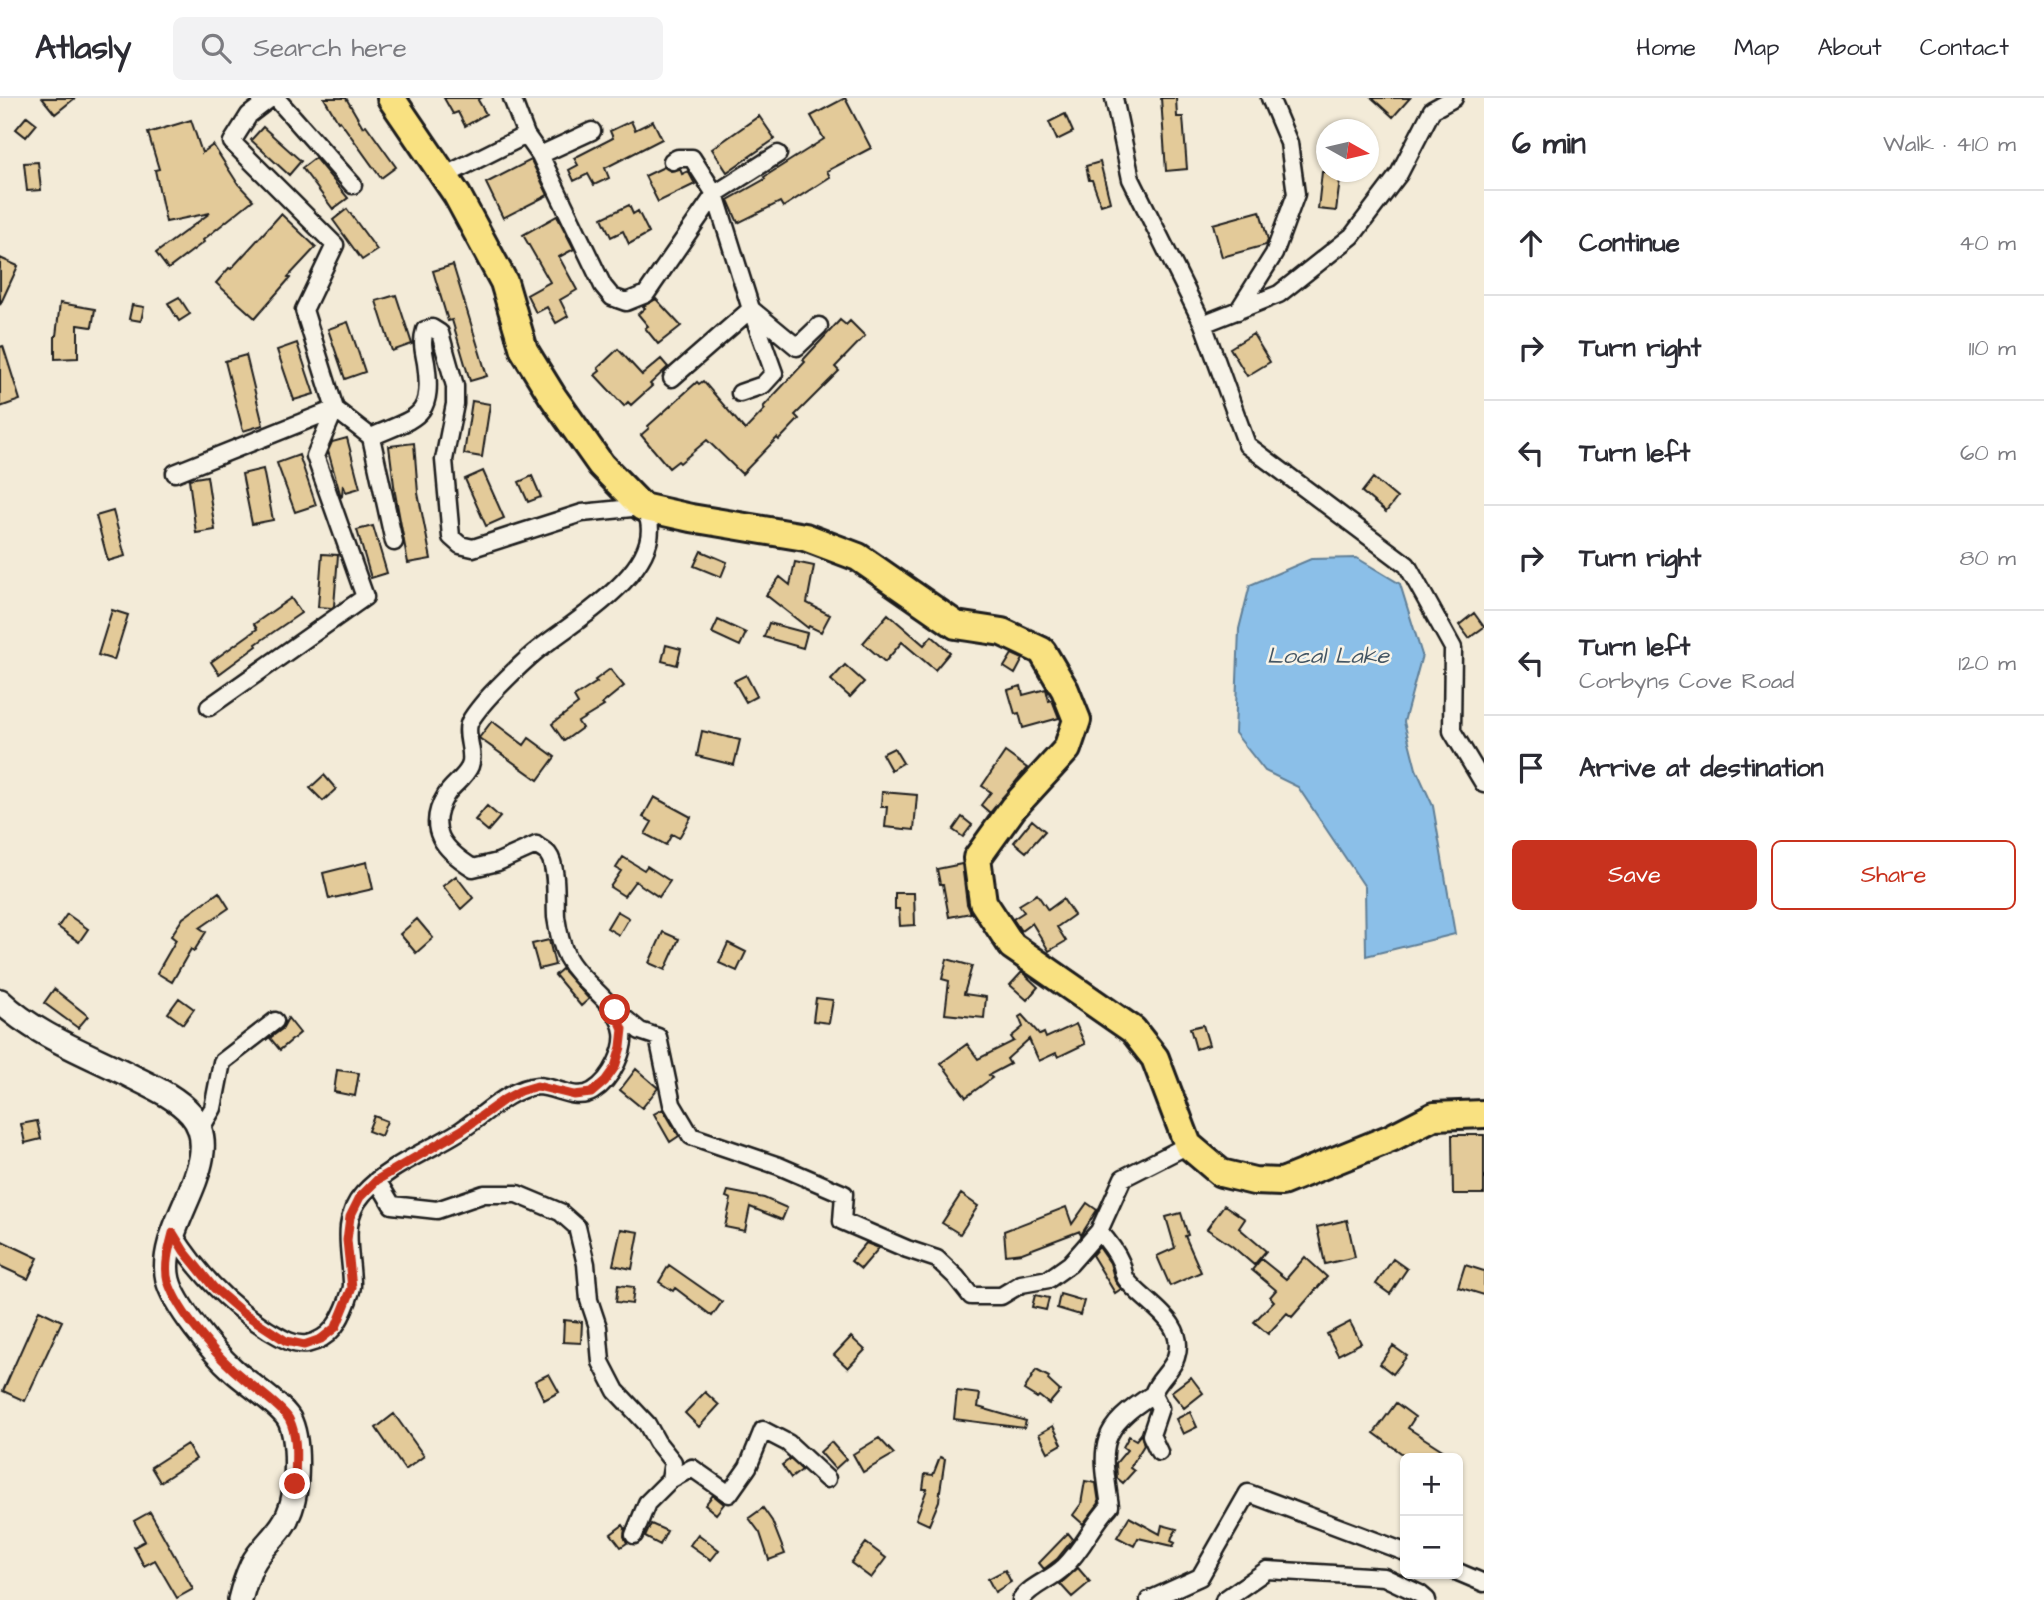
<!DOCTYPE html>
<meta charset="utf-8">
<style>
body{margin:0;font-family:"Architects Daughter",sans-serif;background:#f2f2f3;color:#2b2b33}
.controls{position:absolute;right:21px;bottom:21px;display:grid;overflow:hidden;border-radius:10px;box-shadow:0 2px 5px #0004}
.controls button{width:63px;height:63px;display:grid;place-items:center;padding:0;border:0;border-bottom:2px solid #e1e1e2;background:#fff;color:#2b2b33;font:35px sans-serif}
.compass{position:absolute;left:1316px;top:21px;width:63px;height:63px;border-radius:50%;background:#fff;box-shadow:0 2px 5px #0004;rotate:98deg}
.stop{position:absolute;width:21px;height:21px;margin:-16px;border:5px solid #c8321e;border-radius:50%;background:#fff}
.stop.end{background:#c8321e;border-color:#fff;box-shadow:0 2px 7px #0008}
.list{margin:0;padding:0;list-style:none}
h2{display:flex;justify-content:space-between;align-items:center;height:91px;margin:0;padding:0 28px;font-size:30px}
h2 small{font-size:23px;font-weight:400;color:#7c7c81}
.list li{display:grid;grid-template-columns:46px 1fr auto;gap:21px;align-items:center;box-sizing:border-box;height:105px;padding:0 28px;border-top:2px solid #e1e1e2}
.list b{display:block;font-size:26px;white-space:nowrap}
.list p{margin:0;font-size:23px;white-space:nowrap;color:#7c7c81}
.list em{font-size:23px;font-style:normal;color:#7c7c81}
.actions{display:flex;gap:14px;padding:21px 28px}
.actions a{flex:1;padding:16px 0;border:2px solid #c8321e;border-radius:10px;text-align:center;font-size:24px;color:#c8321e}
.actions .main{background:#c8321e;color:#fff}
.icon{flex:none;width:38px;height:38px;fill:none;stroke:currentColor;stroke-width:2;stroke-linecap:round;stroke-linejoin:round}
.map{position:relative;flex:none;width:1484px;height:1502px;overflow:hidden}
header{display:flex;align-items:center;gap:42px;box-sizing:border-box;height:98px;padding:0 35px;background:#fff;border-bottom:2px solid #e1e1e2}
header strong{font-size:33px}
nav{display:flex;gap:38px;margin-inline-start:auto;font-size:24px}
.search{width:490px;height:63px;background:#f2f2f3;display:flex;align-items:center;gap:18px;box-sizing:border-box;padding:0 24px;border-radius:10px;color:#7c7c81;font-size:26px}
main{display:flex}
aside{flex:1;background:#fff}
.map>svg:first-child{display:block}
</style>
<header>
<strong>Atlasly</strong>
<div class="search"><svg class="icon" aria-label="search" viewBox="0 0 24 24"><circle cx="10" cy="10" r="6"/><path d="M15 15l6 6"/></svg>Search here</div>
<nav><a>Home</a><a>Map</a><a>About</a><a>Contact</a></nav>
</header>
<main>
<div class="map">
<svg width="1484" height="1502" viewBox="0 0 1484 1502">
<rect width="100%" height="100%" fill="#f3ebd8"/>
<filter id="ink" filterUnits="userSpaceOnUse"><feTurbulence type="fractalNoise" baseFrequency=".0143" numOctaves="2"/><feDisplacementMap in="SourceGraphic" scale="14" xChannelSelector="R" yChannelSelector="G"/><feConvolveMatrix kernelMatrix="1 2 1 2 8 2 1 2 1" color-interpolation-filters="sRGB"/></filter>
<g filter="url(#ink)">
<!-- water -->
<path fill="#8bbfe8" stroke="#5f7e96" stroke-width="2" d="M1357,460L1400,486L1422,557L1404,624L1416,671L1433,708L1455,836L1366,858L1365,789L1298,689L1265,673L1235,635L1239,531L1250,487L1311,461Z"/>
<!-- building -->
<path fill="#e3ca99" stroke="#1c1c1c" stroke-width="2" d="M42,0H75L55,16Z
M324,0H346L363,29L366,27L396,69L381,80L340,23L338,24Z
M444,0H481L478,2L486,16L465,28L458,14L453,16Z
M845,0L871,50L827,73L830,79L783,109L780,104L738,125L728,102L765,81L764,79L824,41L811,18Z
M1161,0H1176L1177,19H1183L1187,71L1166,73Z
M1372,0H1410L1393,19Z
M1065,16L1073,34L1057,42L1049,24Z
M27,18L37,26L26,39L16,31Z
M759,18L775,41L727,74L712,51Z
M191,22L202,55L213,47L238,86L253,102L203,142L204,144L168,171L156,155L210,115L166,124L155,72L159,71L148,35Z
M631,23L635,32L653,23L662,41L605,70L609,80L594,87L588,76L574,83L569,72L578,67L574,60L613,40L610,33Z
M263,29L301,63L289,77L251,42Z
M315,60L348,100L333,111L302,70Z
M531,62L548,97L503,120L486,85Z
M38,64L41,92L27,93L24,65Z
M1100,64L1110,104L1101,107L1092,82H1089L1086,68Z
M664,69L671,73L680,71L682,76L688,73L695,86L658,104L645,78Z
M1322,74H1341L1336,113L1318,111Z
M629,107L633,116L638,113L649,135L629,146L623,133L611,139L602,120Z
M347,111L377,152L362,162L333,122Z
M1260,113L1268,142L1266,147L1222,159L1213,126Z
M281,116L316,149L288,179L290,180L255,220L216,185L229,170L231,171Z
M557,118L574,151L559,159L577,192L560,202L568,218L556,225L547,209L536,215L527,197L550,184L523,137Z
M0,160L18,168L0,207Z
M453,167L487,278L470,283L452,222L448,223L433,173Z
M396,197L412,246L392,253L376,203Z
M179,199L190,216L179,223L168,205Z
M656,201L681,228L658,246L645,230L648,228L638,216L645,210L643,208Z
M60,205L95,211L92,229L78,227V260L55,261V238H56Z
M132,207L144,209L141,223L129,221Z
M840,222L846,227L850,223L865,238L835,269L839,273L795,317L799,321L779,342L777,340L742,376L707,342L680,365L678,363L669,370L641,337L649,330L648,328L677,302L697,284L699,286L703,283L745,332L765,311L763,309L805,264L803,262Z
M348,224L365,274L345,281L328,231Z
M1253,236L1270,264L1247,278L1230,250Z
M297,245L314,296L294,302L277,252Z
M3,248L20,302L0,309V249Z
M618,251L642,277L661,261L668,269L650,286L652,288L631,307L628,304L624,308L595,277L600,273L598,270Z
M246,257L263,327L243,333L225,263Z
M472,303L490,306L482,359L464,356Z
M347,340L360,390L346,394L343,386L342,398L341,399L328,353L332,344Z
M414,345L418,395L431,461L408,465L395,395L389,348Z
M299,357L316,407L295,414L277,365Z
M263,371L273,422L252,426L242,376Z
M483,373L504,420L486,428L465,381Z
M207,378L215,432L196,435L189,381Z
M532,378L541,399L528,404L519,384Z
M1373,380L1397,400L1386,414L1362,394Z
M113,413L125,458L108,463L96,418Z
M373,428L387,475L371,480L357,432Z
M701,453L727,464L721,479L694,468Z
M322,456L338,457L334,508L332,510L318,509Z
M795,464L814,468L807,505L830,517L821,534L809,528L808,530L766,497L780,479L790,487Z
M291,500L301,515L256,546L257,548L219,576L211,564L257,531L254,526Z
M112,512L128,517L114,562L98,557Z
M1474,515L1484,529L1469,540L1459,527Z
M888,516L924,547L932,538L950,554L935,572L902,544L885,564L863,545Z
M718,522L746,535L740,548L712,535Z
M769,525L807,535L803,550L764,539Z
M666,547L681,551L677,567L662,563Z
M1012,556L1023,561L1015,576L1004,569Z
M845,567L864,584L850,599L831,582Z
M610,571L624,588L602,606L604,608L578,624L582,630L564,643L552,626L578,606L574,599L597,584L595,582Z
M746,577L757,598L746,604L734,583Z
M1021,588L1023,597L1046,591L1049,603L1052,602L1059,620L1023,630L1019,615L1015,616L1008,592Z
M492,623L524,647L529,640L555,659L538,682L479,640Z
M702,633L740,642L734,667L697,658Z
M894,650L903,665L891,672L882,656Z
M1005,654L1027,670L990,715L981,707L991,694L982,688Z
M324,677L336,691L323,703L310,690Z
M882,694L917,697L914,732L885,729L887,709H881Z
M654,699L691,719L679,740L672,736L666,747L645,736L652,724L643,719Z
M487,708L500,719L488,733L475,722Z
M962,719L972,727L963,739L953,732Z
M1032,722L1045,733L1026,754L1014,744Z
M623,759L644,772L647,768L670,783L659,799L635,783L624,798L610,789L621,773L616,770Z
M367,764L373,791L329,801L323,775Z
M962,766L967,806L971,815L949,819L943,786H940L937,771Z
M456,778L473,800L461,811L443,788Z
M219,794L229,810L200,830L206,834L194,853L191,851L172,884L157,875L176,842L171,838L183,820Z
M895,795H914L915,827L900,828L899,811H895Z
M1037,796L1048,812L1063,801L1074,817L1057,829L1066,843L1049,853L1032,825L1021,833L1013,821L1024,814L1019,807Z
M617,813L629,820L619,837L607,830Z
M67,816L88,831L79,844L58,829Z
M417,821L433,840L416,855L400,836Z
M663,834L679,841L665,872L649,865Z
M549,842L555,867L539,871L532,846Z
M728,845L746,854L737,873L719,865Z
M947,861L972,868L964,896L986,899L984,920L945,916L949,883L942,881Z
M562,871L589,901L581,908L555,877Z
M1022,874L1038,889L1027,902L1010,887Z
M54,891L88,918L78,930L44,905Z
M179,900L194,911L183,926L168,915Z
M816,900L833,902L829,925L813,923Z
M1022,917L1040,937L1044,935L1046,940L1076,926L1085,946L1058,959L1056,955L1039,963L1029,941L1007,961L1010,966L989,977L992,980L966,999L941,965L967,946L978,961L1014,943L1011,939L1023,929L1019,919Z
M288,920L300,935L280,952L270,940L282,931Z
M1203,927L1209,947L1196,951L1190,930Z
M636,971L658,990L642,1010L620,992Z
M337,972L359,975L355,998L334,994Z
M663,1011L679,1038L670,1044L654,1016Z
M374,1018L387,1023L381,1038L368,1033Z
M37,1023L41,1041L25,1045L21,1026Z
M1452,1037H1484V1096H1453Z
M728,1093L764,1100L787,1110L782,1122L750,1109L745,1133L725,1129L731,1101L726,1099Z
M961,1096L978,1108L960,1136L942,1125Z
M1087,1105L1097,1112L1081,1137L1079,1134L1080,1133L1022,1155L1006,1157L1004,1133L1066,1109L1072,1126Z
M1224,1107L1245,1121L1239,1130L1266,1153L1254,1167L1232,1148L1207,1131Z
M1181,1115L1188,1137L1185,1138L1201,1174L1170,1188L1157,1158L1175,1150L1166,1119Z
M1347,1122L1355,1159L1325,1166L1317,1129Z
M621,1131L639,1134L632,1171L613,1167Z
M0,1142L38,1160L28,1181L0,1168Z
M866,1145L879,1150L861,1171L851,1163Z
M1099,1149L1110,1165L1115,1183L1121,1191L1115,1195L1092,1157Z
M1305,1159L1327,1179L1292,1219L1287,1215L1268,1236L1254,1224L1274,1203L1270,1199L1276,1192L1252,1172L1261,1161L1286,1181Z
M1393,1161L1407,1171L1390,1196L1376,1186Z
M669,1167L722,1204L712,1218L675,1190L673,1193L659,1184Z
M1465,1167L1484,1173V1197L1458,1189Z
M618,1187L634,1189L632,1206L616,1204Z
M1060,1196L1084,1203L1080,1217L1057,1210Z
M1035,1197L1049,1200L1046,1212L1032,1209Z
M39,1212L62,1223L25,1303L3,1293Z
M564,1222L582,1224L581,1245L563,1244Z
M1350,1224L1361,1245L1338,1257L1327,1236Z
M851,1239L865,1252L848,1270L834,1257Z
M1393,1248L1407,1258L1393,1276L1380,1266Z
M1036,1272L1049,1279L1048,1282L1060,1293L1049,1306L1039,1298L1037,1300L1024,1292Z
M549,1276L559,1294L544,1302L535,1283Z
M1191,1279L1203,1295L1184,1310L1171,1294Z
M957,1293L980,1296L978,1309L1026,1323L1024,1330L954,1321Z
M705,1294L719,1307L699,1329L685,1315Z
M1396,1305L1415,1319L1408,1330L1455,1360H1408L1374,1335Z
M1190,1314L1197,1329L1183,1336L1176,1321Z
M394,1316L424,1358L405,1372L376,1330Z
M1053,1328L1062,1346L1048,1354L1039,1336Z
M1141,1336L1144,1347L1130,1370L1134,1373L1123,1385L1117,1380L1116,1365L1127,1352L1123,1349L1129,1338L1136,1342Z
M879,1340L894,1356L863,1374L853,1356Z
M831,1344L846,1361L835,1371L820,1354Z
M187,1346L196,1361L160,1384L151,1369Z
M940,1359L945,1361L940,1393L939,1403L929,1427L916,1421L927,1391H923L925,1376L933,1377Z
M790,1361L802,1372L791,1380L782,1367Z
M1085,1383L1096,1385L1099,1405L1083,1426L1073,1417L1081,1406Z
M713,1397L724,1406L716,1416L705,1407Z
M763,1410L772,1423L785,1456L769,1462L760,1435L749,1420Z
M150,1414L193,1491L177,1500L155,1462L144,1468L134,1449L145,1443L134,1423Z
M1129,1419L1160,1436L1162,1427L1177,1431L1172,1439L1171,1443L1175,1445L1173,1448L1138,1440L1134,1448L1117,1439Z
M651,1426L667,1433L660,1447L645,1439Z
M623,1427L625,1430L624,1438L627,1445L621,1449L611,1436Z
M1068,1435L1073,1441L1057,1461L1044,1471L1039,1465Z
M698,1436L719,1452L711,1462L690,1447Z
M866,1445L886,1460L871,1480L851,1465Z
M1078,1470L1090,1484L1072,1499L1060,1486Z
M1005,1472L1011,1484L995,1494L988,1481Z"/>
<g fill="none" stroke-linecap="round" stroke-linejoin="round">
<!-- street casing -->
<g stroke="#1c1c1c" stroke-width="21">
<path id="street" d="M276,0L353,87
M512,0L526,37
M1114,0L1131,81L1203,226L1247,347L1407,467L1453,550L1452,633L1484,686
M540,57L603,188L612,199L626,204L646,196L715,96L692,60H678L672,63
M444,78L526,37L540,57L592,33
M1238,213L1274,156L1296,96L1289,45L1270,0
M1203,226L1279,196L1352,138L1399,76L1432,12L1454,0
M672,280L751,211L715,96L778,56
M740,295L763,287L774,275L751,211L797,249L819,228
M175,375L335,311L371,339L394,444
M209,609L365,499L315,358L335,311L304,212L335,147L232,44L249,17L271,0
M617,914L640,933L658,939L672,1006L691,1038L779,1068L844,1096L842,1123L907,1151L937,1161L956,1179L971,1198H1001L1021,1186L1049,1181L1070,1166L1099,1133L1123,1080L1188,1047
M201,1030L213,1010L222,964L275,923
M377,1082L392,1107L437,1112L484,1096H517L560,1114L577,1129L586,1166L589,1202L598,1229L601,1264L616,1293L647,1326L657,1344L673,1364L670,1382L647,1405L634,1437
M1099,1133C1108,1143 1116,1153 1121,1165C1123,1170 1123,1176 1126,1181C1143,1205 1188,1223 1176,1259C1172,1273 1157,1282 1153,1296L1160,1310L1151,1337L1159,1354
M173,1135C197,1174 229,1207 268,1232C280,1239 293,1248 307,1246C331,1241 340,1223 348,1202C349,1197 352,1193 352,1187C352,1156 339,1123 363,1096C389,1067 427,1054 460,1033C482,1019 509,990 537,988C555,988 576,1004 593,993C611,982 628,950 622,929C613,900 581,886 567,859C561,847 558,833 556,819C555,802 558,769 548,756C546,753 539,750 536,747L498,764L473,770C444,752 425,731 446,697C453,686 465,680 470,668C475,655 465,638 469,626C471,620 478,612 481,608C493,593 519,568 534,555C567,527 660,476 649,423C648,419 644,413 642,409L582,415L473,450L460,447L451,439L444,362L455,306V288L440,235L432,230L425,232C421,244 424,254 426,265C434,321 416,319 371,339
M670,1382L692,1370L729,1396L748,1369L763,1332L788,1345L827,1381
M1458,1474L1484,1485
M1021,1502C1031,1487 1051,1482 1064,1469C1083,1451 1092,1427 1110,1408C1101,1347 1097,1332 1153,1296
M1149,1502L1200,1479L1248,1395L1405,1454
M1224,1502L1267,1472L1384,1479L1420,1496L1427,1502"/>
</g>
<!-- secondary casing -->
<g stroke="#1c1c1c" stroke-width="28">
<path id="secondary" d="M0,903C35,937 90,957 133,979C153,989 176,999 191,1016C230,1062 155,1129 168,1182C174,1207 214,1255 233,1272C247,1285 280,1306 289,1321C300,1342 298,1394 289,1415C282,1435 261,1448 252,1467C247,1478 243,1490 240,1502"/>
</g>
<!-- primary casing -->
<g stroke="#1c1c1c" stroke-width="32">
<path id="primary" d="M391,0L457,97L504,184L524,252L553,299L601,367L642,409L691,420L805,439L858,459L956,527L1002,534L1042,553L1065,592L1077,622L1067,651L1013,710L977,760L983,804L1012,848L1133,932L1155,960L1188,1047L1221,1075L1254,1083L1282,1084L1391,1040L1434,1018L1484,1016"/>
</g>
<!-- street -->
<use href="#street" stroke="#f7f3e8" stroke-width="16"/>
<!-- secondary -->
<use href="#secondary" stroke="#f7f3e8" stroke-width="23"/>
<!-- primary -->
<use href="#primary" stroke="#f9e181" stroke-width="26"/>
</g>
</g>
<g fill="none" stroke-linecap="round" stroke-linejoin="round" filter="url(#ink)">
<!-- route -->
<path stroke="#c8321e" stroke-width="9" d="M295,1386C295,1365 299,1340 289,1321C282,1309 256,1291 244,1281C219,1261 178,1215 168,1183C164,1168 169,1150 173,1135L184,1153L214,1190L242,1214L286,1243L304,1247L321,1241L336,1229L352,1190L347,1142L350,1119L360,1099L377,1082L462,1032L505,1001L520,993L537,988L574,997L591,995L605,983L615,969L621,949L623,931L615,912"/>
</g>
<g text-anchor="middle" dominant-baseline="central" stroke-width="5" stroke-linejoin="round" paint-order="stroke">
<!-- water labels -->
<g font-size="23" font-style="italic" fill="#435563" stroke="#f7f3e8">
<text x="1328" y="558">Local Lake</text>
</g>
</g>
</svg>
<div class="controls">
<button>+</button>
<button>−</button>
</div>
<svg class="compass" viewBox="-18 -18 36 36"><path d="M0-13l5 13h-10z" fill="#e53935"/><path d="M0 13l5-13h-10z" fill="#7c7c81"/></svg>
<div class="stop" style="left:615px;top:912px"></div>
<div class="stop end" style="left:295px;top:1386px"></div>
</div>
<aside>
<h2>6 min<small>Walk · 410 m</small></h2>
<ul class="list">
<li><svg class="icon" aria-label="ahead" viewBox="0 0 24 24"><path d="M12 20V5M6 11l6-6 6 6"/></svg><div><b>Continue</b></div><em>40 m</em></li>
<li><svg class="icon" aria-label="right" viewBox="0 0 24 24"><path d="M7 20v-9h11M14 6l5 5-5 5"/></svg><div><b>Turn right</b></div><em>110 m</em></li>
<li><svg class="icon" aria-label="left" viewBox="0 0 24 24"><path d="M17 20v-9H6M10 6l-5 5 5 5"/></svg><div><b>Turn left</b></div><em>60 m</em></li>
<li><svg class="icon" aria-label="right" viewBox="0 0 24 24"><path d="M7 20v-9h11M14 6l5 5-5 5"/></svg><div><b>Turn right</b></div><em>80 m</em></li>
<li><svg class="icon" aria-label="left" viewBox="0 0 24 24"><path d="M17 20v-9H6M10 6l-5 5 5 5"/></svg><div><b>Turn left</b><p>Corbyns Cove Road</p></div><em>120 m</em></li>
<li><svg class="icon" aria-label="arrive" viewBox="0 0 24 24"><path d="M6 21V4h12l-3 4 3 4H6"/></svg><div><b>Arrive at destination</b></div></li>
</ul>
<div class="actions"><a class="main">Save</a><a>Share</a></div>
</aside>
</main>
